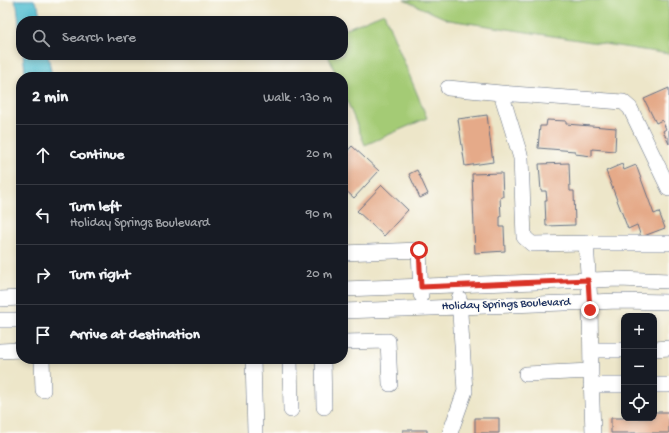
<!DOCTYPE html>
<meta charset="utf-8">
<style>
body{margin:0;font-family:"Gochi Hand",sans-serif;background:#20242c;color:#f1f3f6}
.controls{position:absolute;right:12px;bottom:12px;display:grid;overflow:hidden;border-radius:8px;box-shadow:0 2px 6px #0003}
.controls button{width:36px;height:36px;display:grid;place-items:center;padding:0;border:0;border-bottom:1px solid #363941;background:#171b24;color:#f1f3f6;font:20px sans-serif}
.stop{position:absolute;width:12px;height:12px;margin:-9px;border:3px solid #d93025;border-radius:50%;background:#fff}
.stop.end{background:#d93025;border-color:#fff;box-shadow:0 1px 4px #0008}
.list{margin:0;padding:0;list-style:none}
h2{display:flex;justify-content:space-between;align-items:center;height:52px;margin:0;padding:0 16px;font-size:17px}
h2 small{font-size:13px;font-weight:400;color:#9ea1a6}
.list li{display:grid;grid-template-columns:26px 1fr auto;gap:12px;align-items:center;box-sizing:border-box;height:60px;padding:0 16px;border-top:1px solid #363941}
.list b{display:block;font-size:15px;white-space:nowrap}
.list p{margin:0;font-size:13px;white-space:nowrap;color:#9ea1a6}
.list em{font-size:13px;font-style:normal;color:#9ea1a6}
.icon{flex:none;width:22px;height:22px;fill:none;stroke:currentColor;stroke-width:2;stroke-linecap:round;stroke-linejoin:round}
.map{position:relative;flex:none;width:669px;height:433px;overflow:hidden}
.search{position:absolute;background:#171b24;box-shadow:0 2px 6px #0003;left:16px;top:16px;width:332px;height:44px;display:flex;align-items:center;gap:10px;box-sizing:border-box;padding:0 14px;border-radius:16px;color:#9ea1a6;font-size:15px}
.panel{position:absolute;background:#171b24;box-shadow:0 2px 6px #0003;left:16px;top:72px;width:332px;height:292px;border-radius:16px}
.map>svg:first-child{display:block}
</style>
<div class="map">
<svg width="669" height="433" viewBox="0 0 669 433">
<rect width="100%" height="100%" fill="#fdfcf7"/>
<filter id="ink" filterUnits="userSpaceOnUse"><feTurbulence type="fractalNoise" baseFrequency=".025" numOctaves="2"/><feDisplacementMap in="SourceGraphic" scale="8" xChannelSelector="R" yChannelSelector="G"/><feConvolveMatrix kernelMatrix="1 2 1 2 8 2 1 2 1" color-interpolation-filters="sRGB"/></filter>
<filter id="wash" filterUnits="userSpaceOnUse"><feTurbulence type="fractalNoise" baseFrequency=".012" numOctaves="4" result="noise"/><feDisplacementMap in="SourceGraphic" scale="16" xChannelSelector="R" yChannelSelector="G"/><feGaussianBlur stdDeviation="0.9" result="paint"/><feColorMatrix in="noise" values="0 0 0 0 0 0 0 0 0 0 0 0 0 0 0 0 0 1.4 0 .05"/><feComposite in="paint" operator="in"/></filter>
<g filter="url(#wash)">
<rect width="100%" height="100%" fill="#ede6c9"/>
<!-- green -->
<path fill="#a4cb75" stroke="#607d6a" d="M404,0H669V54L449,20Z
M384,13L427,118L365,145L343,91V77H337L328,55H343V30Z"/>
<!-- water -->
<path fill="#55bfd1" stroke="#387798" d="M14,0H34L38,6L41,21H21V41L17,6Z
M23,55H48L52,77H26Z"/>
<g id="blocks">
<!-- building -->
<path fill="#e5aa89" d="M669,88V144L663,131L666,129L662,120L656,123L644,99Z
M487,115L493,162L465,166L458,119Z
M547,120L566,121V124L616,128L615,151L592,149V156L575,154V151L538,148L540,126H546Z
M352,146L379,171L354,198L343,188V156Z
M569,163L570,191H574L575,225L546,226L545,200H547L546,191H541L539,164Z
M622,164L624,170L636,165L654,214L659,212L665,228L641,237L637,225L628,229L606,171Z
M417,170L428,194L420,198L409,174Z
M502,173L503,197H500L501,217H500V227H504L505,251L475,253L472,174Z
M382,185L408,210L384,236L357,211Z
M654,412H669V433H611V418H654Z
M475,418H499V433H475Z
M403,430H427V433H403Z"/>
</g>
</g>
<g filter="url(#ink)">
<use href="#blocks" fill-opacity="0" stroke="#646f83" stroke-width="1"/>
<g fill="none" stroke-linecap="round" stroke-linejoin="round">
<!-- minor casing -->
<g stroke="#646f83" stroke-width="16">
<path id="minor" d="M448,88L501,93L623,102L630,108L669,189
M501,93L521,158L524,237L532,244L586,243H669
M586,243L590,302L591,375L593,433
M343,253L419,250L421,295
M343,289L619,279L669,281
M0,299L21,298
M343,311L431,308L619,301L669,302
M0,320H21
M343,342L388,341L390,384
M654,349L669,348
M591,350H624
M0,351L21,350
M42,359L43,390
M253,359L255,433
M290,359L291,410
M323,359L324,407
M526,374L591,371
M591,385H624
M654,385H669
M450,433L465,391L459,298"/>
</g>
<!-- minor -->
<use href="#minor" stroke="#fff" stroke-width="15"/>
</g>
</g>
<g fill="none" stroke-linecap="round" stroke-linejoin="round" filter="url(#ink)">
<!-- route -->
<path stroke="#d93025" stroke-width="5" d="M419,250L421,287L588,280L590,310"/>
</g>
<g text-anchor="middle" dominant-baseline="central" stroke-width="3" stroke-linejoin="round" paint-order="stroke">
<!-- street labels -->
<g font-size="12" fill="#1b2f5e" stroke="#fdfcf7">
<text transform="translate(506 305) rotate(-2)">Holiday Springs Boulevard</text>
</g>
</g>
</svg>
<div class="controls">
<button>+</button>
<button>−</button>
<button><svg class="icon" aria-label="locate" viewBox="0 0 24 24"><circle cx="12" cy="12" r="6"/><path d="M12 2v4M12 18v4M2 12h4M18 12h4"/></svg></button>
</div>
<div class="stop" style="left:419px;top:250px"></div>
<div class="stop end" style="left:590px;top:310px"></div>
<div class="search"><svg class="icon" aria-label="search" viewBox="0 0 24 24"><circle cx="10" cy="10" r="6"/><path d="M15 15l6 6"/></svg>Search here</div>
<section class="panel">
<h2>2 min<small>Walk · 130 m</small></h2>
<ul class="list">
<li><svg class="icon" aria-label="ahead" viewBox="0 0 24 24"><path d="M12 20V5M6 11l6-6 6 6"/></svg><div><b>Continue</b></div><em>20 m</em></li>
<li><svg class="icon" aria-label="left" viewBox="0 0 24 24"><path d="M17 20v-9H6M10 6l-5 5 5 5"/></svg><div><b>Turn left</b><p>Holiday Springs Boulevard</p></div><em>90 m</em></li>
<li><svg class="icon" aria-label="right" viewBox="0 0 24 24"><path d="M7 20v-9h11M14 6l5 5-5 5"/></svg><div><b>Turn right</b></div><em>20 m</em></li>
<li><svg class="icon" aria-label="arrive" viewBox="0 0 24 24"><path d="M6 21V4h12l-3 4 3 4H6"/></svg><div><b>Arrive at destination</b></div></li>
</ul>
</section>
</div>
